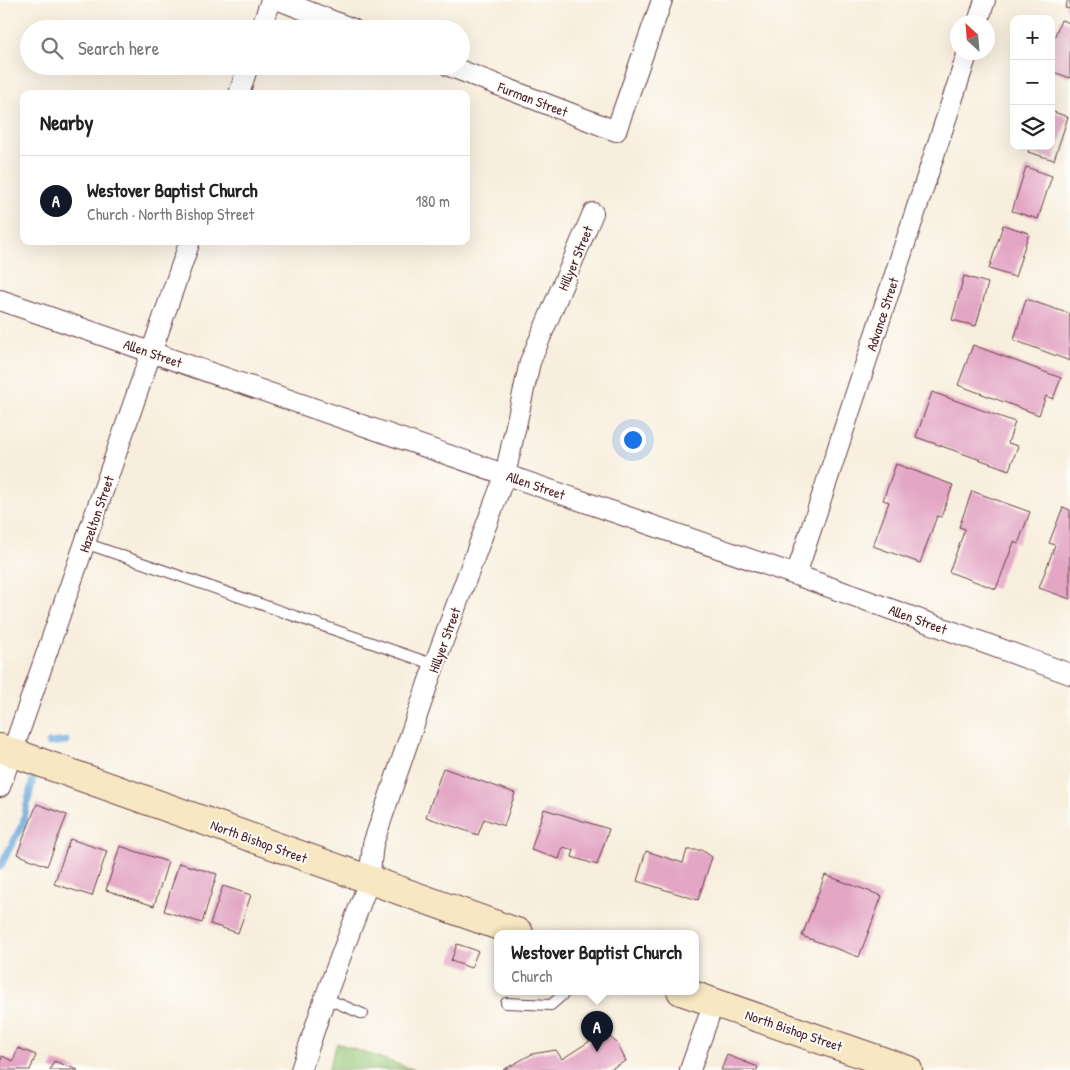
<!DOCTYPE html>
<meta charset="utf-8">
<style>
body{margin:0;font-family:"Patrick Hand",sans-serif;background:#f6f6f6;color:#222}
.controls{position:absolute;right:15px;top:15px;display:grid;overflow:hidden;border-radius:10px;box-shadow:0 5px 20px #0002}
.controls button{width:45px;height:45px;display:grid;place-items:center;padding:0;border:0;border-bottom:1px solid #e0e0e0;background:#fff;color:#222;font:25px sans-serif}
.compass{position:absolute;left:950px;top:15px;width:45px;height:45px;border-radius:50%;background:#fff;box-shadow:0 5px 20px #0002;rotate:334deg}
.you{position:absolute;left:632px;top:439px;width:18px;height:18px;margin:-12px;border:4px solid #fff;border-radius:50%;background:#1a73e8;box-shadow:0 0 0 8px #1a73e833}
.badge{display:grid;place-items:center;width:32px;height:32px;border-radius:50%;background:#111827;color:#fff;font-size:16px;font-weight:700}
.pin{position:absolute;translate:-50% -41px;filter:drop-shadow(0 1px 2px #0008)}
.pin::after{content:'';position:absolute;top:26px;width:18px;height:15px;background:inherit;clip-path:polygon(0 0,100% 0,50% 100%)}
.popup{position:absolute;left:494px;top:930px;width:205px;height:65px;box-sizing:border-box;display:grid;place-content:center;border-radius:10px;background:#fff;filter:drop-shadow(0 1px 4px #0005);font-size:16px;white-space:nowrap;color:#767676}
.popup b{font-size:19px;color:#222}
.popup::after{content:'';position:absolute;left:50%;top:100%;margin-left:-10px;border:10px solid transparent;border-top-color:#fff}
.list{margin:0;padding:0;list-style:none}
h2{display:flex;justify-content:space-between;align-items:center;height:65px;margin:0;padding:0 20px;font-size:21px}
h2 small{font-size:16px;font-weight:400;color:#767676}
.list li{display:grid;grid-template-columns:32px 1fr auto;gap:15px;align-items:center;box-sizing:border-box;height:90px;padding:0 20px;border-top:1px solid #e0e0e0}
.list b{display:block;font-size:19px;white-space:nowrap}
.list p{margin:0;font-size:16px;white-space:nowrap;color:#767676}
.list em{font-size:16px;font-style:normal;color:#767676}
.icon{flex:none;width:28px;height:28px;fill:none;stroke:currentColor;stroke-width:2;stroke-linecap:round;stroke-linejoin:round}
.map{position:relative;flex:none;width:1070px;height:1070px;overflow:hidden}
.search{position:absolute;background:#fff;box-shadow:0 5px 20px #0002;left:20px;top:20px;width:450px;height:55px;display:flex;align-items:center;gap:12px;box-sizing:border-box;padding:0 18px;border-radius:28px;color:#767676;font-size:19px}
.panel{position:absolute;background:#fff;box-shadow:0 5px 20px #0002;left:20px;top:90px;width:450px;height:155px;border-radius:10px}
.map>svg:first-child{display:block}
</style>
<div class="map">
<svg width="1070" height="1070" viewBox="0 0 1070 1070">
<rect width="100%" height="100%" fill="#fdfcf7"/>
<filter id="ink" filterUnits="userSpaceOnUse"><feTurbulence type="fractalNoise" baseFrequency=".02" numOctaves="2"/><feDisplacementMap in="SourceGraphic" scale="10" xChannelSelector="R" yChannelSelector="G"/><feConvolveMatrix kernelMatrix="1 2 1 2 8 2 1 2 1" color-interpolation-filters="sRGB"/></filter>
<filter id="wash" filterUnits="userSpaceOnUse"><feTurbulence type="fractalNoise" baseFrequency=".0096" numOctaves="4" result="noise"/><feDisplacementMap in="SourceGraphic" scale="20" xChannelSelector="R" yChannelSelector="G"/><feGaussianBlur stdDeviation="1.12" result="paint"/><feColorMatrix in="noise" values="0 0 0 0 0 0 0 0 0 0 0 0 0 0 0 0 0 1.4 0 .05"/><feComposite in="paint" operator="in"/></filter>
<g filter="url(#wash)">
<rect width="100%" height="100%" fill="#f8eedd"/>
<!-- green -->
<path fill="#95c675" stroke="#707250" d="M337,1043L415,1070H328Z"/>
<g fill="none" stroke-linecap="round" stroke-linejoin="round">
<!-- stream -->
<path stroke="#66a5d9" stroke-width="7" d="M49,743L66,741
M0,867L23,823L33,778"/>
</g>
<g id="blocks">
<!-- building -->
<path fill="#e3a6c4" d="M1068,0H1070V9L1065,8Z
M1061,20L1070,23V78L1051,71V46Z
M1051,111L1068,117L1054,160L1028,152L1030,146H1051Z
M1026,167L1052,176L1038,219L1012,211Z
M1003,225L1029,233L1015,277L989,269Z
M964,276L988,283L976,326L952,320Z
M1026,299L1070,314V361L1014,340Z
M973,345L1061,378L1053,399L1046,396L1039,415L958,385Z
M932,392L1015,422L1008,443L1018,446L1009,470L916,437Z
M896,464L953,485L941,517L937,516L920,563L873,546L889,502L883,500Z
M972,491L1030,512L1018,544L1014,542L996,589L949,572L965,529L959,527Z
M1063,507L1070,510V599L1039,588L1055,545L1049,543Z
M443,768L515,793L504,826L484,819L478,835L426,817Z
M37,804L67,815L47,866L17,854Z
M544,809L609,829L597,865L572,857L574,850L563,847L559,859L531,850Z
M70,839L107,851L92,896L54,884Z
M120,846L168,862L154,906L106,890Z
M687,850H702L712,857L698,900L637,881L646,851L683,863Z
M179,863L217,874L202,923L164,911Z
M825,875L882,896L859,957L802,936Z
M223,886L251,895L238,933L210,924Z
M457,944L478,951L471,968L451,961Z
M604,1032L617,1043L626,1061L608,1070H503L532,1054L556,1050L562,1059Z
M18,1048L36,1055L30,1070H0L2,1056L13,1061Z
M727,1055L758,1067L757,1070H721Z
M54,1061L78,1070H50Z"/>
</g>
</g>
<g filter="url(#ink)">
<use href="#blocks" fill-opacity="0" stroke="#643e46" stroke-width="1"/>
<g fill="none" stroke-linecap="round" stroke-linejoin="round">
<!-- lane casing -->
<g stroke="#643e46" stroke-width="12">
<path id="lane" d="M85,543L435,665
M325,998L363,1014
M506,1003L551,1005L567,991"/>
</g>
<!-- street casing -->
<g stroke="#643e46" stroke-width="22">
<path id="street" d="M279,0L353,29
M978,22L985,0
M261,29L271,0
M449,66L616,131L662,0
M239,94L248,66
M0,300L796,575L1070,674
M796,575L968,52
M0,787L190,241
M301,1070L325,998L369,881L373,844L437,657L505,475L530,362L593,213
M690,1070L714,1002"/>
</g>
<!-- secondary casing -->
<g stroke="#643e46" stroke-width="30">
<path id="secondary" d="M0,748L519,933
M681,991L908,1070"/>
</g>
<!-- lane -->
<use href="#lane" stroke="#fff" stroke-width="10"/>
<!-- street -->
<use href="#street" stroke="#fff" stroke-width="20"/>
<!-- secondary -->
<use href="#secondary" stroke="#f7e8c3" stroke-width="28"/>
</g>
</g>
<g text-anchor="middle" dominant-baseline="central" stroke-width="4" stroke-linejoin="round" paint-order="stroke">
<!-- street labels -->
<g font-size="14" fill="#4a1f2b" stroke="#fdfcf7">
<text transform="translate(533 99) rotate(21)">Furman Street</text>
<text transform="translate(575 258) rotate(-67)">Hillyer Street</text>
<text transform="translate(882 314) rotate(-72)">Advance Street</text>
<text transform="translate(153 353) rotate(19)">Allen Street</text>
<text transform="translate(536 485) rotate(19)">Allen Street</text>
<text transform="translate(96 514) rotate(-71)">Hazelton Street</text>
<text transform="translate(918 619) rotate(20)">Allen Street</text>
<text transform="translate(444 640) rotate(-70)">Hillyer Street</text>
<text transform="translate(259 841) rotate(20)">North Bishop Street</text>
<text transform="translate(794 1030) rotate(19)">North Bishop Street</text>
</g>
</g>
</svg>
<div class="controls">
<button>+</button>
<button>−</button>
<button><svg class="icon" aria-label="layers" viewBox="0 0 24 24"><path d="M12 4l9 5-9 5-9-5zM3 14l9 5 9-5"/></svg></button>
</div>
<svg class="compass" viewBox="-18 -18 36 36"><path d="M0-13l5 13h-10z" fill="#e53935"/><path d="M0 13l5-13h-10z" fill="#767676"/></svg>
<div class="you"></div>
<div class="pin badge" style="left:597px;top:1052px">A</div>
<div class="popup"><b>Westover Baptist Church</b>Church</div>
<div class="search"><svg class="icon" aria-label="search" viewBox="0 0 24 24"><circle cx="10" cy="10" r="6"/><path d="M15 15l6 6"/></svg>Search here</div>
<section class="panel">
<h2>Nearby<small></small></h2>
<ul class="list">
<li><span class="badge">A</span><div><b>Westover Baptist Church</b><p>Church · North Bishop Street</p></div><em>180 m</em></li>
</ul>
</section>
</div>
